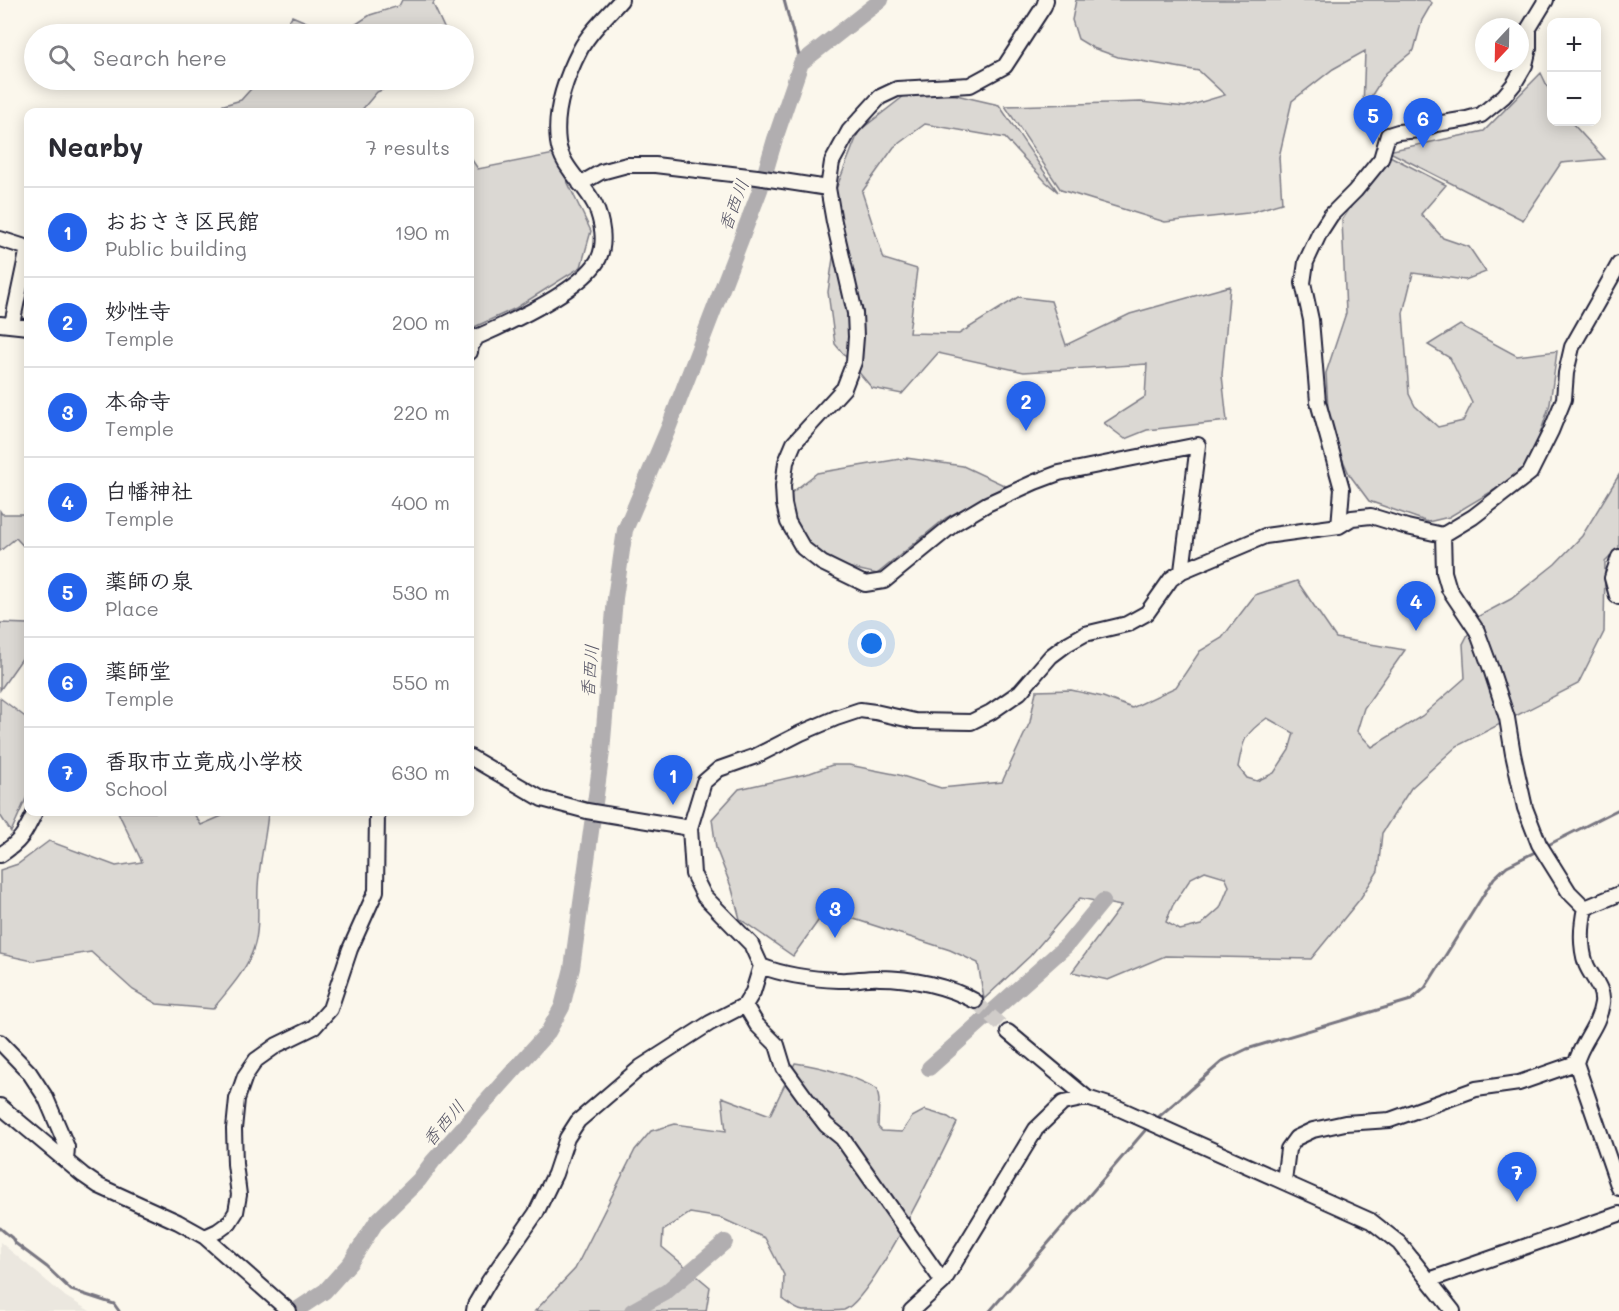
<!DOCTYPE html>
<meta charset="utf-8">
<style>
body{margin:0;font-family:Mali,"Klee One",sans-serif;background:#f7f7f7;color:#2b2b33}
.controls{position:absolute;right:18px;top:18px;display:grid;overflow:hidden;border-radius:12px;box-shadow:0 3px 15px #0003}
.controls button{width:54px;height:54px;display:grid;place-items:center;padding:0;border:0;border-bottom:2px solid #e1e1e2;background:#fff;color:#2b2b33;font:30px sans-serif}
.compass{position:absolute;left:1475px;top:18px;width:54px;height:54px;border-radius:50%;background:#fff;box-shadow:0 3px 15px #0003;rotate:202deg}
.you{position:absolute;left:872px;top:644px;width:21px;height:21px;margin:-15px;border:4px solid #fff;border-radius:50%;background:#1a73e8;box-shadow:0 0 0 9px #1a73e833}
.badge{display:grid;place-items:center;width:39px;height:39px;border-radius:50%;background:#2563eb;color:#fff;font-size:20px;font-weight:700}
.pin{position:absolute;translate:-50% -50px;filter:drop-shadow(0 2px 3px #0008)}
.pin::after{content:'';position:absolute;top:32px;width:21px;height:18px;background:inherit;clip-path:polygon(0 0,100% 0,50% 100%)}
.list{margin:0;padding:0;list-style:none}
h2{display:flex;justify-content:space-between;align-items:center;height:78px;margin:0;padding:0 24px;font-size:26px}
h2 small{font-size:20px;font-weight:400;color:#7c7c81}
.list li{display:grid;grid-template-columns:39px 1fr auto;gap:18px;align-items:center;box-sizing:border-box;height:90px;padding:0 24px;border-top:2px solid #e1e1e2}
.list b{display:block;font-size:22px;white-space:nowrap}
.list p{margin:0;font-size:20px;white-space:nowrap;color:#7c7c81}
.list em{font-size:20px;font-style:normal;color:#7c7c81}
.icon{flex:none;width:33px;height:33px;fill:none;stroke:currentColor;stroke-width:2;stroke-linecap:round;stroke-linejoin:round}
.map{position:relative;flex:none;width:1619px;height:1311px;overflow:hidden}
.search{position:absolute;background:#fff;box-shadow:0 3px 15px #0003;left:24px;top:24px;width:450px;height:66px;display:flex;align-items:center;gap:15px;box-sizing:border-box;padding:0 21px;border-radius:33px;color:#7c7c81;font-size:22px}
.panel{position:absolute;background:#fff;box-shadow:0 3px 15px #0003;left:24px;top:108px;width:450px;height:708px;border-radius:12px}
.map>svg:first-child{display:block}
</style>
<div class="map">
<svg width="1619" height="1311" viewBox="0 0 1619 1311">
<rect width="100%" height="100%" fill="#fbf7ec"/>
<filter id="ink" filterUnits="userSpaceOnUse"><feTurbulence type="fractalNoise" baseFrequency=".0167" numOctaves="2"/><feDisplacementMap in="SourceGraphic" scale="12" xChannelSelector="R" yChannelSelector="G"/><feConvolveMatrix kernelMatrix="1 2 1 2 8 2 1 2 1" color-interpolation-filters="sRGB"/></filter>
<g filter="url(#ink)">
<!-- built -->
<path fill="#ebe7df" d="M0,1242L66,1297L90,1311H0Z"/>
<!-- green -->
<path fill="#dbd8d3" stroke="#7e7d87" stroke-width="1.5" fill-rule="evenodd" d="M402,0H435L433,4L445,30L442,34H341L370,15L399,6Z
M1076,0H1428L1432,3L1422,20L1414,50L1386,73L1363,109L1365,51L1333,69L1292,101L1279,157L1282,203L1248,213L1165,222L1061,190L1005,106L1141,102L1185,107L1225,95L1199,71L1118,57L1093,48L1078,39L1072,20Z
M292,16L334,34H281Z
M1541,73L1551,94L1552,122H1571L1605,159L1561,163L1523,220L1388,151L1484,131Z
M259,80H405L377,92L360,112H200L241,100Z
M908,93L956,95L999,105L1058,192L1046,182L1005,138L925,124L894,147L862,192L884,259L917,269L909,333L959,334L1018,297L1051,301L1066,345L1130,314L1230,286L1222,375L1227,421L1147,430L1125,439L1104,423L1145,397L1147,364L1024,372L938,353L902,394L872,388L835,344L828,292L836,238L832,199L859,131Z
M554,154L591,231L581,267L516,308L470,329V157L478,169Z
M1386,154L1446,185L1421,214L1443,238L1469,247L1486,272L1465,280L1413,273L1403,313L1409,394L1415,406L1438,427L1463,421L1472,403L1450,358L1428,345L1460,325L1517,356L1557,351L1550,404L1539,437L1523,469L1501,486L1449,517L1428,522L1369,501L1349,474L1329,428L1326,373L1346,313L1342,220Z
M906,458L963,466L1006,486L946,518L877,574L830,563L793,533L786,497L817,473Z
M1619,475V548L1605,562L1604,632L1578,684L1457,746L1411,788L1382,833L1378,871L1360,899L1311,959L1165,956L1108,980L1072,972L1121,906L1080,898L1030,956L984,999L978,963L950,950L826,910L793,956L740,919L732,889L716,848L712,819L739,789L810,773L832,765H849L899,775L941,788L1002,782L1030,722L1036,691L1071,690L1103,697L1132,708L1176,687L1200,651L1222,638L1255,595L1297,581L1336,638L1405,650L1364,708L1357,731L1372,747L1422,716L1465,678L1463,644L1477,617L1511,599L1555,564L1582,536ZM1267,718L1294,733L1289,750L1274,773L1257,781L1247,778L1238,767C1243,740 1244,734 1267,718ZM1205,871L1225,877L1229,886L1220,908L1201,925L1180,930L1166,922L1173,905L1191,878Z
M28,504V551L16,538L0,551V511L2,514H23Z
M0,623L28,624V650L0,690Z
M0,698L28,719V794L11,832L0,815Z
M118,812H193L201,825L231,812L268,813C266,838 259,862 258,887C257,907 260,928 254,947C247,971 227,991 213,1009L157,1004L133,990L91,952L33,961L0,954V870L18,864L49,841L116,866L142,862Z
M795,1063C824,1067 851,1075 877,1089L879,1100L878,1127L882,1131L902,1132L912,1117L925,1110L948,1117L957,1123C940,1157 873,1299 844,1310C838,1311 810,1311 803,1311C796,1310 789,1304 783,1300L784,1275L765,1238L721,1218L690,1213L663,1231L662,1247L710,1287L706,1311H535L575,1269L635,1150L651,1131L675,1124L726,1131L722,1097L770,1115Z"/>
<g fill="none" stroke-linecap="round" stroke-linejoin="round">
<!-- stream -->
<path stroke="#787681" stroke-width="3" d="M784,0L801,63
M1546,846L1619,809
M1155,1120L1224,1060L1247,1049L1411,1000L1425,988L1494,878L1507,866L1537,851
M0,1228L12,1238L15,1243L47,1267L71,1290L114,1304L119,1311
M990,1311L1148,1127"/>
<!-- river -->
<path stroke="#b1aeb0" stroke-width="16" d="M929,1068L1066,946L1103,901
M295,1311L325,1291L350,1263L377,1221L419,1180L433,1161L548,1032L562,1007L572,968L602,752L615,598L625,530L668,429L760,190L775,139L801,63L881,0
M632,1311L666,1292L725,1242"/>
<!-- minor-tunnel -->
<path stroke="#d0ccc9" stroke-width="14" stroke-dasharray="14 7" stroke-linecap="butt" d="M975,1001L1008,1032"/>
<!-- minor casing -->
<g stroke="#22223b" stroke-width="18">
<path id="minor" d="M1046,0L1044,6L1005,66L970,85L897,89L880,97L849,131L832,162L828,188L834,222L855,313L856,337L854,362L844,388L794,443L786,462L783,486L784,504L788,522L803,548L822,563L865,584L884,581L955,523L987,504L1035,482L1059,473L1198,445L1182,571
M580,184L601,172L627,165H655L757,177L828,188
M0,239L28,248
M0,324L28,327
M12,324L28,248
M470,352L471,346L477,337C509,323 584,289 599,258C606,242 602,221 595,205C584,183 561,167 558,142C554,111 566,77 580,50C590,31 607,16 621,0
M1339,526L1342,489L1318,402L1311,320L1303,283L1306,262L1320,232L1331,215L1355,191L1381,159L1388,135L1398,132L1420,130L1436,124L1467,119L1481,115L1504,96L1514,84L1525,65L1529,48V28L1546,0
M1443,535L1444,572L1449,589L1477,631L1491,669L1507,718L1513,754L1525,808L1539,844L1569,892L1585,908
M1619,557L1612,578L1617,596L1619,597
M470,757L542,799L587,811L690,828
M0,855C21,842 25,833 35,812
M1585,908C1581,927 1580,946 1586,964C1591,977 1604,988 1602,1003C1599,1026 1581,1042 1576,1063L1619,1188
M1585,908L1619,894
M761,966C786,976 812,979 839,980C852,981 867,977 880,978C911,978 948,986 975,1001
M745,1005L757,1025L777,1045L784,1068L816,1112L826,1125L842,1138L943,1282
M1008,1032L1087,1098L1118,1108L1371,1221L1399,1243L1453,1311
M0,1042L29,1072L46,1098L67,1147L66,1161
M0,1106L83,1175L99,1186L178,1222L205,1237L289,1311
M1284,1181L1288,1149L1296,1138L1313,1130L1345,1123L1390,1120L1476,1089L1519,1083L1576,1063
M205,1237L218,1231L229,1223L236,1212L239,1195L235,1164L234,1129L237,1099L245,1076L256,1060L277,1045L314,1027L330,1009L350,949L376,891L377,812
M1429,1280L1619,1214
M474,1311L475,1305L489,1281L536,1213L555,1174L567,1138L578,1121L641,1067L710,1023L745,1005L753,992L761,966L751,944L704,896L693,874L690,828L704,782L719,769L756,756L801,733L836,718L860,710L875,712L915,721L971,722L991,712L1020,692L1051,656L1067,644L1085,634L1127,624L1147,613L1171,579L1182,571L1265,536L1339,526L1352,518L1371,516L1407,527L1443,535L1473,517L1530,473L1551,431L1564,399L1566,373L1572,347L1619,264
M911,1311L943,1282L1036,1129L1063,1103L1087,1098"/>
</g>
<!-- minor -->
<use href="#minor" stroke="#fbf7ec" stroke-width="14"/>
</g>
</g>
<g text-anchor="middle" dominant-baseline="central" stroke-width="5" stroke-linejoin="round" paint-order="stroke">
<!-- water labels -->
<g font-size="18" font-style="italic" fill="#545364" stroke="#fbf7ec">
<text transform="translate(733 205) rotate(-69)">香西川</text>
<text transform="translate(589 671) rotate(-85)">香西川</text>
<text transform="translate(443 1123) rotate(-49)">香西川</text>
</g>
</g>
</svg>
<div class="controls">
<button>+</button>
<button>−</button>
</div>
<svg class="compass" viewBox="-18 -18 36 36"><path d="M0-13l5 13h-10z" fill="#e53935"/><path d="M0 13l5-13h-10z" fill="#7c7c81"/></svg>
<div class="you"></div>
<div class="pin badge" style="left:673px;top:805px">1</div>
<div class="pin badge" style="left:1026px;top:431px">2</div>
<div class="pin badge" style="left:835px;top:938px">3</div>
<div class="pin badge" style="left:1416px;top:631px">4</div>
<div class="pin badge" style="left:1373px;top:145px">5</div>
<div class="pin badge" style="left:1423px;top:148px">6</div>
<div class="pin badge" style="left:1517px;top:1202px">7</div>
<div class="search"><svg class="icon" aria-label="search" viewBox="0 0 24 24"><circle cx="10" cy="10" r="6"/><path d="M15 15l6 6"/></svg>Search here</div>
<section class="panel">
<h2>Nearby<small>7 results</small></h2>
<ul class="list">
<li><span class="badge">1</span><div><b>おおさき区民館</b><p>Public building</p></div><em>190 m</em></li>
<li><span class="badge">2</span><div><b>妙性寺</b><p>Temple</p></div><em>200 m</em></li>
<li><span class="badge">3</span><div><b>本命寺</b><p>Temple</p></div><em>220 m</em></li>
<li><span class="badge">4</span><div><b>白幡神社</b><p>Temple</p></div><em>400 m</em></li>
<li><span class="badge">5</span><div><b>薬師の泉</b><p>Place</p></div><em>530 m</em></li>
<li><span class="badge">6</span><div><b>薬師堂</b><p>Temple</p></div><em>550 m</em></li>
<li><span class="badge">7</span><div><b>香取市立竟成小学校</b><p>School</p></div><em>630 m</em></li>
</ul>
</section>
</div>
